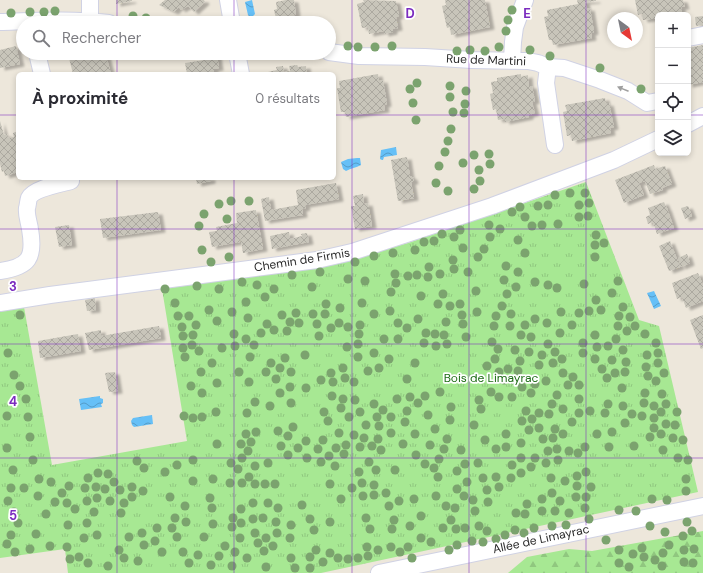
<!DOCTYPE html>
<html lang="fr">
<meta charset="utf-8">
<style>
body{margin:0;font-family:"DM Sans",sans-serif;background:#f2f2f3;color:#2b2b33}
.controls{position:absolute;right:12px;top:12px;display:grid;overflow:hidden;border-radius:6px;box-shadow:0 2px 6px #0003}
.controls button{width:36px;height:36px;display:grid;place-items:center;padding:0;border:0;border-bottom:1px solid #e1e1e2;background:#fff;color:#2b2b33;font:20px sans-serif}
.compass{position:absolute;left:607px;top:12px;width:36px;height:36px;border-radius:50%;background:#fff;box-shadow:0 2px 6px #0003;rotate:147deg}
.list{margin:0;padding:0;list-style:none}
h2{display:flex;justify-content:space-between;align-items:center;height:52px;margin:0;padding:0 16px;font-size:17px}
h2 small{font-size:13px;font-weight:400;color:#7c7c81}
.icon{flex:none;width:22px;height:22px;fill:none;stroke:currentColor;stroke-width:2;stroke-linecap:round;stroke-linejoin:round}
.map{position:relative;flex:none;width:703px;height:573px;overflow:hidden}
.search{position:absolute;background:#fff;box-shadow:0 2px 6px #0003;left:16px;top:16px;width:320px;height:44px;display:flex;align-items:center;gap:10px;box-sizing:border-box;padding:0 14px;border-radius:22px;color:#7c7c81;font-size:15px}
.panel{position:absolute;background:#fff;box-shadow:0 2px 6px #0003;left:16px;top:72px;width:320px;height:108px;border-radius:6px}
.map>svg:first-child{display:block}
</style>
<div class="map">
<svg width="703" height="573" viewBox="0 0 703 573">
<defs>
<pattern id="forest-firs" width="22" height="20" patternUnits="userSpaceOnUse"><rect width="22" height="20" fill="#a7e893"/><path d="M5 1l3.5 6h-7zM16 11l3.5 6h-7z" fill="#90c77f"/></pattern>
<pattern id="park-tufts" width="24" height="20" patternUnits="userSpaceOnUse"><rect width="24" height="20" fill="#a7e893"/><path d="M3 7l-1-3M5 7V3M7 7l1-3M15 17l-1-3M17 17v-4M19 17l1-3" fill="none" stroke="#90c77f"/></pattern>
<pattern id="water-waves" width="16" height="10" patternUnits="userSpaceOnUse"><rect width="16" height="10" fill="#66c0f7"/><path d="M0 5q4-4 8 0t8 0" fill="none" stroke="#549cc8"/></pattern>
<pattern id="building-cross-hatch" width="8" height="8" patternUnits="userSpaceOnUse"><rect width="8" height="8" fill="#c8c5ba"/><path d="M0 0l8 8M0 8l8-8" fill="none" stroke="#aca9a0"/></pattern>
<filter id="shadow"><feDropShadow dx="4.5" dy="2.5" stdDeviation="1" flood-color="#0004"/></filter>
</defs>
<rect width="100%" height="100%" fill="#ede7db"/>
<!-- forest -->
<path fill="url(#forest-firs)" d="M703,531V573H508L527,557L569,549L592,551Z"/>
<!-- park -->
<path fill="url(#park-tufts)" d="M586,182L639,320L659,326L698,492L321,573H68L65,549L0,558V311L24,307L52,465L187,441L162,289L322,267L408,243Z"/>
<!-- water -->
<path fill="url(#water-waves)" d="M252,0L255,14L252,17L249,16L248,15L245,2Z
M396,147L397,155L384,157L383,160H382L380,159L381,150Z
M357,158H360L361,165C356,168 351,168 346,171L343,169L341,162L348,159Z
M654,291L661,306L654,309L647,293Z
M100,396V398L103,399V403L101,404L102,407L81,410L79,399Z
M152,415L153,424L134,427L132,425L131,421L133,418Z"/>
<!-- building -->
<path fill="url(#building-cross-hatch)" filter="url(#shadow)" d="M116,0H132V1L116,4Z
M165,0H204L205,2L194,12L188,6L181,10L179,7L174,12L159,5Z
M286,0H294L296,14L294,15L295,21L283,23H277L274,10L277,9L276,2Z
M363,0L396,1L399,16L396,17L398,28L393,29V32L384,34V31L369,34L368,27L362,28L357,4L364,2Z
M445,0H485L490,27L451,35L450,27L447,28L442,6L446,5Z
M577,0H596V1L585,2L587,9L590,8L594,32L591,33L592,38L553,45L552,40H549L544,17L548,16L547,10L578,4Z
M635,0H683L685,7H681L682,13L672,15H658V18L643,20L642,14L638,15Z
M703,16V25L696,26L695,17Z
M703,45V82L688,85V48Z
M16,46L20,64L0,68V50Z
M70,53H83L84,56L89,55V54L91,53H103L104,55H106L111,74H73L68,54Z
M217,55L219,68L214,69V74H187L185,63L205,60V57Z
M297,65L298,67L306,66L307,74H268V72L277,70L276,67L283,66L284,72L290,71L289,66Z
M378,74L379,81L383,80L387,104L384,105L385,110L346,117L345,112H341L337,88H340L339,81Z
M521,74V77L528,75L529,86H532L535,101L532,102L535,113L529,115V117L505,122V119L498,120L496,109L493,110L490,94L493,93L491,82L497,81V78Z
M605,98L606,104L609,103L614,127L610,128L611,133L572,141L571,135L567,136L563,112L567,111L565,105Z
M0,121L4,135L7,134L8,138L14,137L13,133L18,131V172L5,176L4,171L2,172L0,164Z
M407,157L410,176H411L412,178L413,177L414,182H411L414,198L398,201L391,160Z
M654,165L655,169L665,166L672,184L662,188L663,190L650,194L645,181L639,183L644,195L624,203L615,180Z
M196,178H211V181L197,184Z
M336,183L339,199L305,205L306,208L302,209L303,215L265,221L261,199L269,197L271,210L298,205L296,190Z
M363,194L364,204L368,203L372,226L355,229L351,206H355L353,196Z
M664,202L667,209V208L674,228L657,234L653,222L648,224L646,217L650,215L648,208Z
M688,206L692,216L685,219L681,208Z
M256,210L263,249L243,253L240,236H239L240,242L212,247L209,232L217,231L216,227L237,223L236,213Z
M158,212L161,230L103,238L100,219Z
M69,225L72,245L59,247L55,227Z
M289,232L290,239L302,236L301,234L307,233L309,242L272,249L270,236Z
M670,241L680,267L669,271L659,246Z
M687,254L690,263L681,267L678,258Z
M698,273L703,285V301L686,308L682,297L677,299L672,283Z
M95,298L96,310L87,311L85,300Z
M703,315V348L701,349L690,320Z
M159,326L161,338L89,350L85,333L101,330V336Z
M78,334L81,351L40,358L38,341Z
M115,372L118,391L109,392L105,373Z"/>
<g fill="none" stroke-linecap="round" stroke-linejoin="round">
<!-- minor casing -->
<g stroke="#d0d2e4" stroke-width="18">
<path id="minor" d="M228,0L232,23
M90,21V0
M0,22C36,21 72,19 109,23
M688,38L703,35
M329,52L359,56L425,57L472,60L528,61L538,63L548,67L564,68L600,80L628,91L647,103L658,101
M37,53L42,74
M237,53L241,74
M512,61L513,42L515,27L525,0
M548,67L546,83L555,145
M688,124L703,116
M0,271C29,267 35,258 30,229C29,222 26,215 27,208C28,205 28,201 29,198C34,188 61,184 71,181L70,178
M0,303L50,295L317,260L352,252L492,206L614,160L658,139
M379,573L703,506"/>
</g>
<!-- minor -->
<use href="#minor" stroke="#fff" stroke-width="16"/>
</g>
<!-- trees -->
<g fill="#7ba36e">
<circle cx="512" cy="10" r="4.5"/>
<circle cx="55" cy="11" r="4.5"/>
<circle cx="30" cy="12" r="4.5"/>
<circle cx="44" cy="12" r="4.5"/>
<circle cx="11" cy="13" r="4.5"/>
<circle cx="133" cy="16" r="4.5"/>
<circle cx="146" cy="18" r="4.5"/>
<circle cx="508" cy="20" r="4.5"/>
<circle cx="506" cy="31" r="4.5"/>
<circle cx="348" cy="46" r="4.5"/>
<circle cx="392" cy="46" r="4.5"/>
<circle cx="358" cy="47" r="4.5"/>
<circle cx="375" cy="47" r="4.5"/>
<circle cx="499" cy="47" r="4.5"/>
<circle cx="470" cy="50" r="4.5"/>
<circle cx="530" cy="50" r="4.5"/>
<circle cx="457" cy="51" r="4.5"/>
<circle cx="485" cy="51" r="4.5"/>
<circle cx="550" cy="56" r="4.5"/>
<circle cx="600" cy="68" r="4.5"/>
<circle cx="417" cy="83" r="4.5"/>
<circle cx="450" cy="86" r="4.5"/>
<circle cx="410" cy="89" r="4.5"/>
<circle cx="641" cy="89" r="4.5"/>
<circle cx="466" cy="91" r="4.5"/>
<circle cx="450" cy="97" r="4.5"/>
<circle cx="413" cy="103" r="4.5"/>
<circle cx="465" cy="104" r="4.5"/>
<circle cx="453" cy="112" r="4.5"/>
<circle cx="464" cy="113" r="4.5"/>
<circle cx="416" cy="120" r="4.5"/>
<circle cx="451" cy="129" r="4.5"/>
<circle cx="448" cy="141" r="4.5"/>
<circle cx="445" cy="152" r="4.5"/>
<circle cx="489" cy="154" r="4.5"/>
<circle cx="474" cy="155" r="4.5"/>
<circle cx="463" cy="163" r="4.5"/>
<circle cx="490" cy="164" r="4.5"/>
<circle cx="439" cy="166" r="4.5"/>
<circle cx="479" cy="170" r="4.5"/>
<circle cx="480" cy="181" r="4.5"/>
<circle cx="436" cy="183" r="4.5"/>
<circle cx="474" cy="189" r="4.5"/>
<circle cx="448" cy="191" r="4.5"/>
<circle cx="570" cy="193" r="4.5"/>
<circle cx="585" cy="193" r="4.5"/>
<circle cx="555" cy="195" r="4.5"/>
<circle cx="231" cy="201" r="4.5"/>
<circle cx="249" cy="201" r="4.5"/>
<circle cx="589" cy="203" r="4.5"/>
<circle cx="219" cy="204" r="4.5"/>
<circle cx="548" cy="205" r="4.5"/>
<circle cx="579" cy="205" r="4.5"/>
<circle cx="538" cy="206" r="4.5"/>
<circle cx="520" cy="207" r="4.5"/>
<circle cx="512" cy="212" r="4.5"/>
<circle cx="204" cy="214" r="4.5"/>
<circle cx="588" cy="216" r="4.5"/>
<circle cx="525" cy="217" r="4.5"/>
<circle cx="579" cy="217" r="4.5"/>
<circle cx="227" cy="219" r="4.5"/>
<circle cx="558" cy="224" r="4.5"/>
<circle cx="489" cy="225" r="4.5"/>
<circle cx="542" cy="225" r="4.5"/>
<circle cx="199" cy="226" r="4.5"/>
<circle cx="532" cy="226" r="4.5"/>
<circle cx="500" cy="229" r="4.5"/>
<circle cx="460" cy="230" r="4.5"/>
<circle cx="442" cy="234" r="4.5"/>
<circle cx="596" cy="235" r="4.5"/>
<circle cx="454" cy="237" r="4.5"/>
<circle cx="490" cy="237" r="4.5"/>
<circle cx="518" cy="240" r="4.5"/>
<circle cx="434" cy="241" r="4.5"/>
<circle cx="424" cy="242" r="4.5"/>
<circle cx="604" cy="243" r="4.5"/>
<circle cx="595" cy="245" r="4.5"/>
<circle cx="463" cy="248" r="4.5"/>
<circle cx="484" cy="249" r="4.5"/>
<circle cx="202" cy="250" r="4.5"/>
<circle cx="415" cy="250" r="4.5"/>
<circle cx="393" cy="253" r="4.5"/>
<circle cx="525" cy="253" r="4.5"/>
<circle cx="374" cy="256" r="4.5"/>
<circle cx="229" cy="257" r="4.5"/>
<circle cx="478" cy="257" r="4.5"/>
<circle cx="595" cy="257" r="4.5"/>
<circle cx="453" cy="260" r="4.5"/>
<circle cx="211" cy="262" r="4.5"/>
<circle cx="355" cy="262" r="4.5"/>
<circle cx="506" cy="266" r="4.5"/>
<circle cx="429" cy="267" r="4.5"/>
<circle cx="454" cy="269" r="4.5"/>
<circle cx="320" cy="272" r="4.5"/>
<circle cx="468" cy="272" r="4.5"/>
<circle cx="518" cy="272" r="4.5"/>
<circle cx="395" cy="274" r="4.5"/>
<circle cx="440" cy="274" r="4.5"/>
<circle cx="292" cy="275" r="4.5"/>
<circle cx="417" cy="275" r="4.5"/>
<circle cx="408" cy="276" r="4.5"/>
<circle cx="428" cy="277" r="4.5"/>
<circle cx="348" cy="279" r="4.5"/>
<circle cx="504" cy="280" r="4.5"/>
<circle cx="365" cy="281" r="4.5"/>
<circle cx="618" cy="281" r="4.5"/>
<circle cx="242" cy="282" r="4.5"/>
<circle cx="535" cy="282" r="4.5"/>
<circle cx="396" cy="283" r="4.5"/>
<circle cx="584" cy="284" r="4.5"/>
<circle cx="257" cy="285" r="4.5"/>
<circle cx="548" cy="285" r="4.5"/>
<circle cx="197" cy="286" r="4.5"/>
<circle cx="312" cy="287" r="4.5"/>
<circle cx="516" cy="287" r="4.5"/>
<circle cx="557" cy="288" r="4.5"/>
<circle cx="165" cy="289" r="4.5"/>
<circle cx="219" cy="289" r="4.5"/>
<circle cx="274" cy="289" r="4.5"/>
<circle cx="476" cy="291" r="4.5"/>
<circle cx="391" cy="292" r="4.5"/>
<circle cx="612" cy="293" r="4.5"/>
<circle cx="443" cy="294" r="4.5"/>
<circle cx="507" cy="294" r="4.5"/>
<circle cx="421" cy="296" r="4.5"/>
<circle cx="265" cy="297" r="4.5"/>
<circle cx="596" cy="300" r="4.5"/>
<circle cx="246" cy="302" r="4.5"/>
<circle cx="175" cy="303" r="4.5"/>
<circle cx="362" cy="303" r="4.5"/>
<circle cx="326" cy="304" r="4.5"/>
<circle cx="438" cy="304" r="4.5"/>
<circle cx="460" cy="304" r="4.5"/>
<circle cx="450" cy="306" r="4.5"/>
<circle cx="502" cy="306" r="4.5"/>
<circle cx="623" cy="307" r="4.5"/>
<circle cx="340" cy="308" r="4.5"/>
<circle cx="209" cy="310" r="4.5"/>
<circle cx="601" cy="310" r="4.5"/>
<circle cx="390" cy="311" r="4.5"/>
<circle cx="589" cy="311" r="4.5"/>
<circle cx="232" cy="312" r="4.5"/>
<circle cx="477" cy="312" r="4.5"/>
<circle cx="561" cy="312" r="4.5"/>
<circle cx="296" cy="313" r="4.5"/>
<circle cx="579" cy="313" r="4.5"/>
<circle cx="313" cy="314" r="4.5"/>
<circle cx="325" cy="314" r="4.5"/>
<circle cx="374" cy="314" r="4.5"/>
<circle cx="511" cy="314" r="4.5"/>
<circle cx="20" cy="315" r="4.5"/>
<circle cx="282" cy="315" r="4.5"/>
<circle cx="462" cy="315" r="4.5"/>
<circle cx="178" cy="316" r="4.5"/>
<circle cx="189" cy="316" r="4.5"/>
<circle cx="496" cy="316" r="4.5"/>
<circle cx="619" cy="316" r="4.5"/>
<circle cx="630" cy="317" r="4.5"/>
<circle cx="248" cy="318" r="4.5"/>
<circle cx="418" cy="319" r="4.5"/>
<circle cx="535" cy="319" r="4.5"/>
<circle cx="217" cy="321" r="4.5"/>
<circle cx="290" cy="322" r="4.5"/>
<circle cx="446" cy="322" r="4.5"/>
<circle cx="299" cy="323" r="4.5"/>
<circle cx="339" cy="323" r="4.5"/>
<circle cx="398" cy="323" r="4.5"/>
<circle cx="547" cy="323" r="4.5"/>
<circle cx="267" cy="324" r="4.5"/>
<circle cx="317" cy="324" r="4.5"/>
<circle cx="463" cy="324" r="4.5"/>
<circle cx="196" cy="325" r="4.5"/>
<circle cx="360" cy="325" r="4.5"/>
<circle cx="525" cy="325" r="4.5"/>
<circle cx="572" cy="325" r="4.5"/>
<circle cx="494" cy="326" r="4.5"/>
<circle cx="510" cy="326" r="4.5"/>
<circle cx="618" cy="326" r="4.5"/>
<circle cx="635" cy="326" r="4.5"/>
<circle cx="182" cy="327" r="4.5"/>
<circle cx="348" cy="327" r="4.5"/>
<circle cx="331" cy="328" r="4.5"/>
<circle cx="407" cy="328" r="4.5"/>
<circle cx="274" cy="330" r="4.5"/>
<circle cx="287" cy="331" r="4.5"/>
<circle cx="627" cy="331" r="4.5"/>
<circle cx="261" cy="333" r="4.5"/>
<circle cx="426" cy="333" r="4.5"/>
<circle cx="560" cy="333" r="4.5"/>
<circle cx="234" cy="334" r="4.5"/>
<circle cx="359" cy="334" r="4.5"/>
<circle cx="435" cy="334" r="4.5"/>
<circle cx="645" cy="334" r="4.5"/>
<circle cx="193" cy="335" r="4.5"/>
<circle cx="444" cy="335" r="4.5"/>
<circle cx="521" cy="335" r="4.5"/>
<circle cx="595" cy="335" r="4.5"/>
<circle cx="183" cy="336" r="4.5"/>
<circle cx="319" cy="336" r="4.5"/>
<circle cx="466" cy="337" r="4.5"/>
<circle cx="531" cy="337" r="4.5"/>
<circle cx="246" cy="339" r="4.5"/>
<circle cx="384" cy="339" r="4.5"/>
<circle cx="398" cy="339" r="4.5"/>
<circle cx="616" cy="339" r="4.5"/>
<circle cx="492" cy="342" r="4.5"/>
<circle cx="424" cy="343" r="4.5"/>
<circle cx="583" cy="343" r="4.5"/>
<circle cx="656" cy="343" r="4.5"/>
<circle cx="358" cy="344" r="4.5"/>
<circle cx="447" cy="344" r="4.5"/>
<circle cx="548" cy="344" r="4.5"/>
<circle cx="192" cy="345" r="4.5"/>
<circle cx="254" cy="345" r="4.5"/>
<circle cx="235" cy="346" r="4.5"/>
<circle cx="436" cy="346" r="4.5"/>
<circle cx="608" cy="346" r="4.5"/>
<circle cx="347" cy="347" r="4.5"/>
<circle cx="597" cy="347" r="4.5"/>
<circle cx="183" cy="348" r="4.5"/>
<circle cx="222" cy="348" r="4.5"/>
<circle cx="498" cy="349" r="4.5"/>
<circle cx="515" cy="350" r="4.5"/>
<circle cx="623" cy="350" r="4.5"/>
<circle cx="199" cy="351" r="4.5"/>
<circle cx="529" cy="352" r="4.5"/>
<circle cx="555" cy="352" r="4.5"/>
<circle cx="8" cy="353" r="4.5"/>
<circle cx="374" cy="353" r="4.5"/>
<circle cx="583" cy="353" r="4.5"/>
<circle cx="658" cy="353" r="4.5"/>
<circle cx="305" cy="355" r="4.5"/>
<circle cx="542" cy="355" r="4.5"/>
<circle cx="647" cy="355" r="4.5"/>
<circle cx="185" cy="357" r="4.5"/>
<circle cx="250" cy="357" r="4.5"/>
<circle cx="358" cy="357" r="4.5"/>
<circle cx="285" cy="358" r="4.5"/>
<circle cx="389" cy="359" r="4.5"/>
<circle cx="495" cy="359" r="4.5"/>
<circle cx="562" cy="359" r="4.5"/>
<circle cx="595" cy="359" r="4.5"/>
<circle cx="612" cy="360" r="4.5"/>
<circle cx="520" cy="361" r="4.5"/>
<circle cx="626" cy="362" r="4.5"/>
<circle cx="212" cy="363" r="4.5"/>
<circle cx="271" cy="363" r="4.5"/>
<circle cx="415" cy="363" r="4.5"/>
<circle cx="553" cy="363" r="4.5"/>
<circle cx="658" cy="363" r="4.5"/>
<circle cx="539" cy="365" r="4.5"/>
<circle cx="487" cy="366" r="4.5"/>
<circle cx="646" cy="367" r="4.5"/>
<circle cx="280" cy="368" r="4.5"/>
<circle cx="343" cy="368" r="4.5"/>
<circle cx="379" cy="368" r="4.5"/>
<circle cx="508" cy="369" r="4.5"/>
<circle cx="602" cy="369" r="4.5"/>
<circle cx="368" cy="371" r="4.5"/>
<circle cx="518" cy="371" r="4.5"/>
<circle cx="201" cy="372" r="4.5"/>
<circle cx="239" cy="372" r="4.5"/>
<circle cx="266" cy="372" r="4.5"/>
<circle cx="291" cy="372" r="4.5"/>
<circle cx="499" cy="372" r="4.5"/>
<circle cx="625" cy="372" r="4.5"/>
<circle cx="331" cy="373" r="4.5"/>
<circle cx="563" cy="373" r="4.5"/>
<circle cx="615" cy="373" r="4.5"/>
<circle cx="664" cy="373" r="4.5"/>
<circle cx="14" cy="375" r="4.5"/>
<circle cx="648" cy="376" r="4.5"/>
<circle cx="573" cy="377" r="4.5"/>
<circle cx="345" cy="378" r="4.5"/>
<circle cx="607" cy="378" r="4.5"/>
<circle cx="276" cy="379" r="4.5"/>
<circle cx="407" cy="379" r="4.5"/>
<circle cx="321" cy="380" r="4.5"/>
<circle cx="504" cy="380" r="4.5"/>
<circle cx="514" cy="380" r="4.5"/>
<circle cx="546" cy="381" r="4.5"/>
<circle cx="656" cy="381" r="4.5"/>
<circle cx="249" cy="382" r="4.5"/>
<circle cx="333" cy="382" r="4.5"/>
<circle cx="354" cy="382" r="4.5"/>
<circle cx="217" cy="383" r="4.5"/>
<circle cx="535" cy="384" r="4.5"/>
<circle cx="568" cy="385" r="4.5"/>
<circle cx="579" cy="385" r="4.5"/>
<circle cx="20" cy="386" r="4.5"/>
<circle cx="191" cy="386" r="4.5"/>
<circle cx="290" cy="387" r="4.5"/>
<circle cx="522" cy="387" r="4.5"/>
<circle cx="306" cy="388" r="4.5"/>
<circle cx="622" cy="388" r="4.5"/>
<circle cx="440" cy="392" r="4.5"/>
<circle cx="491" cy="392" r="4.5"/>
<circle cx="202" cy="393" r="4.5"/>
<circle cx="280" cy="393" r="4.5"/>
<circle cx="531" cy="393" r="4.5"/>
<circle cx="645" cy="393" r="4.5"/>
<circle cx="662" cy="394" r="4.5"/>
<circle cx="557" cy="395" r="4.5"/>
<circle cx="332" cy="396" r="4.5"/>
<circle cx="425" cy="396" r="4.5"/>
<circle cx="410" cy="397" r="4.5"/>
<circle cx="499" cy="397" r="4.5"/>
<circle cx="512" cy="397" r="4.5"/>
<circle cx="26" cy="399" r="4.5"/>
<circle cx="343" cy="399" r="4.5"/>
<circle cx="397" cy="399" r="4.5"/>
<circle cx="579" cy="399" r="4.5"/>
<circle cx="355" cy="400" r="4.5"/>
<circle cx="479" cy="400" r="4.5"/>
<circle cx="255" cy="402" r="4.5"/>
<circle cx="291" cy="403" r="4.5"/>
<circle cx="418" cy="403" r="4.5"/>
<circle cx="644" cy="403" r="4.5"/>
<circle cx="374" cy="404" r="4.5"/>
<circle cx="552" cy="404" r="4.5"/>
<circle cx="608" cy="404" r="4.5"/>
<circle cx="666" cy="404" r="4.5"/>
<circle cx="270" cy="406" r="4.5"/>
<circle cx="623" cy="406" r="4.5"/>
<circle cx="654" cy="406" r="4.5"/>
<circle cx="451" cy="407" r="4.5"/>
<circle cx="341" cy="408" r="4.5"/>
<circle cx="481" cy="409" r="4.5"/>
<circle cx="563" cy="409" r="4.5"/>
<circle cx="383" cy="410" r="4.5"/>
<circle cx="407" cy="411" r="4.5"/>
<circle cx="526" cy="411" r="4.5"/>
<circle cx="590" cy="411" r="4.5"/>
<circle cx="216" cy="412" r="4.5"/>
<circle cx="324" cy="412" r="4.5"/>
<circle cx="360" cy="412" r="4.5"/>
<circle cx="661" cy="412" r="4.5"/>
<circle cx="677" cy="412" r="4.5"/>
<circle cx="247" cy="413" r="4.5"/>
<circle cx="539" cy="413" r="4.5"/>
<circle cx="579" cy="413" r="4.5"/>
<circle cx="605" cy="413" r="4.5"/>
<circle cx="549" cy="414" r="4.5"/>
<circle cx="632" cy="414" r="4.5"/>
<circle cx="428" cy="415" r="4.5"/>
<circle cx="7" cy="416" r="4.5"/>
<circle cx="184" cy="416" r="4.5"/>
<circle cx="642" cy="416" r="4.5"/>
<circle cx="28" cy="417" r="4.5"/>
<circle cx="202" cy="417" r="4.5"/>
<circle cx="349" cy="417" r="4.5"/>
<circle cx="377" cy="417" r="4.5"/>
<circle cx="391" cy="417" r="4.5"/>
<circle cx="193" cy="418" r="4.5"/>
<circle cx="654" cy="418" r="4.5"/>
<circle cx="532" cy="419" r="4.5"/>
<circle cx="450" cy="420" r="4.5"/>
<circle cx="328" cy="421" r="4.5"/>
<circle cx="522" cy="421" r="4.5"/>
<circle cx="405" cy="422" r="4.5"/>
<circle cx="572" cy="422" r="4.5"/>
<circle cx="625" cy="423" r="4.5"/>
<circle cx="666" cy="424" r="4.5"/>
<circle cx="366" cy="425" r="4.5"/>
<circle cx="474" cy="425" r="4.5"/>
<circle cx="675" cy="425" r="4.5"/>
<circle cx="379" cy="426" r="4.5"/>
<circle cx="293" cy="427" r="4.5"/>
<circle cx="539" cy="428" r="4.5"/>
<circle cx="654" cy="428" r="4.5"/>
<circle cx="435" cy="429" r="4.5"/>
<circle cx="555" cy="429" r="4.5"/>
<circle cx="529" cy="430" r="4.5"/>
<circle cx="278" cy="431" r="4.5"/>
<circle cx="256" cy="432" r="4.5"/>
<circle cx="612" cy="432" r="4.5"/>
<circle cx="339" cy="433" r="4.5"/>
<circle cx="391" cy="433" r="4.5"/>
<circle cx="246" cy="434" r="4.5"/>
<circle cx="415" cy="434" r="4.5"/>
<circle cx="506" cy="434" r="4.5"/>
<circle cx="563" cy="434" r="4.5"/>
<circle cx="597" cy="434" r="4.5"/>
<circle cx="661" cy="434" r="4.5"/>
<circle cx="354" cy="435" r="4.5"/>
<circle cx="288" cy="436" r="4.5"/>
<circle cx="30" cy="437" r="4.5"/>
<circle cx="650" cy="437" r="4.5"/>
<circle cx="364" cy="438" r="4.5"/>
<circle cx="553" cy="438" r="4.5"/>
<circle cx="673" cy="438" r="4.5"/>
<circle cx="378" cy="439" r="4.5"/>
<circle cx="447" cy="439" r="4.5"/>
<circle cx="543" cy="439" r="4.5"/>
<circle cx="323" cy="440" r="4.5"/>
<circle cx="485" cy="440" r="4.5"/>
<circle cx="683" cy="440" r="4.5"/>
<circle cx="306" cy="441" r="4.5"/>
<circle cx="251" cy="442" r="4.5"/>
<circle cx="521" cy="443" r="4.5"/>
<circle cx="217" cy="444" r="4.5"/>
<circle cx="241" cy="444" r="4.5"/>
<circle cx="403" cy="444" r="4.5"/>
<circle cx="346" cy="445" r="4.5"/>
<circle cx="430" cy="445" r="4.5"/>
<circle cx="281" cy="446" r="4.5"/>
<circle cx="372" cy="446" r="4.5"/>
<circle cx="634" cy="446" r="4.5"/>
<circle cx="360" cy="447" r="4.5"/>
<circle cx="506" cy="447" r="4.5"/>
<circle cx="585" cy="447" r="4.5"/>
<circle cx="609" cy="447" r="4.5"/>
<circle cx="7" cy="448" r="4.5"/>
<circle cx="298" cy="448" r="4.5"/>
<circle cx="336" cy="448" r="4.5"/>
<circle cx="318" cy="449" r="4.5"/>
<circle cx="444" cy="449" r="4.5"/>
<circle cx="496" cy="449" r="4.5"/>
<circle cx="557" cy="449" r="4.5"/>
<circle cx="381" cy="450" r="4.5"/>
<circle cx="461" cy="450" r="4.5"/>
<circle cx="663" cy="450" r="4.5"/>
<circle cx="248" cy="451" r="4.5"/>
<circle cx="548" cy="451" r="4.5"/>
<circle cx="569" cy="451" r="4.5"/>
<circle cx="578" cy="453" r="4.5"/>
<circle cx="344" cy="454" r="4.5"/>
<circle cx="288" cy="455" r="4.5"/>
<circle cx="416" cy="455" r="4.5"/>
<circle cx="329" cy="456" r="4.5"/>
<circle cx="242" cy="458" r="4.5"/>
<circle cx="307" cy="458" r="4.5"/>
<circle cx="521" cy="458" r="4.5"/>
<circle cx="535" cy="458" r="4.5"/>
<circle cx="678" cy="458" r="4.5"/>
<circle cx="439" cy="459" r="4.5"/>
<circle cx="33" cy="460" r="4.5"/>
<circle cx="193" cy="460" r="4.5"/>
<circle cx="558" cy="460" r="4.5"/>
<circle cx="688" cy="460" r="4.5"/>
<circle cx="137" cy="461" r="4.5"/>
<circle cx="321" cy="462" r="4.5"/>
<circle cx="369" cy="462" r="4.5"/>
<circle cx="231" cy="463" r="4.5"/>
<circle cx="268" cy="463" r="4.5"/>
<circle cx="478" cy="463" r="4.5"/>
<circle cx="546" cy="463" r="4.5"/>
<circle cx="425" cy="464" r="4.5"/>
<circle cx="465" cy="464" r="4.5"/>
<circle cx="177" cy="465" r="4.5"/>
<circle cx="512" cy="465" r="4.5"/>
<circle cx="255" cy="466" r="4.5"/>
<circle cx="335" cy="466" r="4.5"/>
<circle cx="531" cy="467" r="4.5"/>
<circle cx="144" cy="468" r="4.5"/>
<circle cx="434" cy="468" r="4.5"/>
<circle cx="238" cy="469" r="4.5"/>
<circle cx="13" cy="470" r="4.5"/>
<circle cx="376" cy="470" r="4.5"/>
<circle cx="395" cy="470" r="4.5"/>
<circle cx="457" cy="471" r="4.5"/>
<circle cx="165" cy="472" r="4.5"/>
<circle cx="359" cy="472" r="4.5"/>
<circle cx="586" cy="472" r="4.5"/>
<circle cx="98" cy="473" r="4.5"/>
<circle cx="521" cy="473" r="4.5"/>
<circle cx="108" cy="474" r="4.5"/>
<circle cx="577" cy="476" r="4.5"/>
<circle cx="249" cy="477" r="4.5"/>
<circle cx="438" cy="477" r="4.5"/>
<circle cx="496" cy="477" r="4.5"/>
<circle cx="88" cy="478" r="4.5"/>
<circle cx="483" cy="478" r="4.5"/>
<circle cx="511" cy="478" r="4.5"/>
<circle cx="551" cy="478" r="4.5"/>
<circle cx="39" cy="479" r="4.5"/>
<circle cx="213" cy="479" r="4.5"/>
<circle cx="686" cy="479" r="4.5"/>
<circle cx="193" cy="481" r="4.5"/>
<circle cx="565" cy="481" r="4.5"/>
<circle cx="51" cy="482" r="4.5"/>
<circle cx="114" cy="482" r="4.5"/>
<circle cx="467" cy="482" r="4.5"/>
<circle cx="230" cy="483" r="4.5"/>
<circle cx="242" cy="483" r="4.5"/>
<circle cx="362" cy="483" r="4.5"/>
<circle cx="255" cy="484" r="4.5"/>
<circle cx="265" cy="484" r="4.5"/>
<circle cx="275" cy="484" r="4.5"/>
<circle cx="330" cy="484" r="4.5"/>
<circle cx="374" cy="485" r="4.5"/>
<circle cx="69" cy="486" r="4.5"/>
<circle cx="577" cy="486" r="4.5"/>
<circle cx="96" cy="487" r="4.5"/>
<circle cx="132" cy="487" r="4.5"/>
<circle cx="499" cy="487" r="4.5"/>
<circle cx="591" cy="487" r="4.5"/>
<circle cx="11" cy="488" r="4.5"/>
<circle cx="24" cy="488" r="4.5"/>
<circle cx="85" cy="488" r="4.5"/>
<circle cx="352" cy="488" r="4.5"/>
<circle cx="105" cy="489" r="4.5"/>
<circle cx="457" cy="489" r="4.5"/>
<circle cx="120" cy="490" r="4.5"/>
<circle cx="487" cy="490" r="4.5"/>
<circle cx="143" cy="491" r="4.5"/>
<circle cx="686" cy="491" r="4.5"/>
<circle cx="62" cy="493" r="4.5"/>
<circle cx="386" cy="493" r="4.5"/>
<circle cx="552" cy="493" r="4.5"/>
<circle cx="374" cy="495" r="4.5"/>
<circle cx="38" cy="496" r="4.5"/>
<circle cx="363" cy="496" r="4.5"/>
<circle cx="436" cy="496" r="4.5"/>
<circle cx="464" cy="496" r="4.5"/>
<circle cx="132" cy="497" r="4.5"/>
<circle cx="170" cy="497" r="4.5"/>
<circle cx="576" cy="497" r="4.5"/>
<circle cx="586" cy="497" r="4.5"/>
<circle cx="97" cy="498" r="4.5"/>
<circle cx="210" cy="498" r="4.5"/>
<circle cx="341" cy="499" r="4.5"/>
<circle cx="414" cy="499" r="4.5"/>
<circle cx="542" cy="499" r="4.5"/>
<circle cx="652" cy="499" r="4.5"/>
<circle cx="473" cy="500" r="4.5"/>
<circle cx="667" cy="500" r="4.5"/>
<circle cx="8" cy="501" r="4.5"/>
<circle cx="87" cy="501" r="4.5"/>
<circle cx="110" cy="501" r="4.5"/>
<circle cx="399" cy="501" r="4.5"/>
<circle cx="560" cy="501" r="4.5"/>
<circle cx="55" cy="502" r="4.5"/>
<circle cx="488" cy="502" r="4.5"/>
<circle cx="67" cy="503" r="4.5"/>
<circle cx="124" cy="503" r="4.5"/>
<circle cx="253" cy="503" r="4.5"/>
<circle cx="268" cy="503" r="4.5"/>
<circle cx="527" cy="504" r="4.5"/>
<circle cx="302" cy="505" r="4.5"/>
<circle cx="185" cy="506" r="4.5"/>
<circle cx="389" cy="506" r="4.5"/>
<circle cx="446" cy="506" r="4.5"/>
<circle cx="212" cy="508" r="4.5"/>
<circle cx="278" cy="508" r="4.5"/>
<circle cx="455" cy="508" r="4.5"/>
<circle cx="585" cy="508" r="4.5"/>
<circle cx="75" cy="509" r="4.5"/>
<circle cx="241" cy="509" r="4.5"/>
<circle cx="619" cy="510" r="4.5"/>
<circle cx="475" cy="511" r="4.5"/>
<circle cx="542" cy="511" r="4.5"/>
<circle cx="555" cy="511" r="4.5"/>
<circle cx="636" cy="511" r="4.5"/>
<circle cx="14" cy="512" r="4.5"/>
<circle cx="94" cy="512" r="4.5"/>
<circle cx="121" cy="513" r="4.5"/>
<circle cx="516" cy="513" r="4.5"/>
<circle cx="569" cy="513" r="4.5"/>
<circle cx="46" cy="514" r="4.5"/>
<circle cx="525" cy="514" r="4.5"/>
<circle cx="421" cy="516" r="4.5"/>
<circle cx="175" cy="518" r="4.5"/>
<circle cx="233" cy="518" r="4.5"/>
<circle cx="263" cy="518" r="4.5"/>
<circle cx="366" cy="518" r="4.5"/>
<circle cx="253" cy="519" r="4.5"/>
<circle cx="310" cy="519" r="4.5"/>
<circle cx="589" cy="519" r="4.5"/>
<circle cx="394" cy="520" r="4.5"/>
<circle cx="451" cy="520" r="4.5"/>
<circle cx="186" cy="522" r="4.5"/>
<circle cx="276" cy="522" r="4.5"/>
<circle cx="330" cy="522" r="4.5"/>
<circle cx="687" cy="522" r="4.5"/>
<circle cx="18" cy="523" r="4.5"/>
<circle cx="87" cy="523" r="4.5"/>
<circle cx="241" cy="523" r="4.5"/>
<circle cx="213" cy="524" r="4.5"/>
<circle cx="68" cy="525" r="4.5"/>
<circle cx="291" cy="525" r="4.5"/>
<circle cx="566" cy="525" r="4.5"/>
<circle cx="410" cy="526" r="4.5"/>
<circle cx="479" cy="526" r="4.5"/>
<circle cx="552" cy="526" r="4.5"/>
<circle cx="650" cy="526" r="4.5"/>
<circle cx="232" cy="527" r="4.5"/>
<circle cx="157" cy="528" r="4.5"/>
<circle cx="172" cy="528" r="4.5"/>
<circle cx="443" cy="528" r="4.5"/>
<circle cx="465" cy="528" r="4.5"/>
<circle cx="534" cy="528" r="4.5"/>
<circle cx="370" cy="529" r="4.5"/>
<circle cx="392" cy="529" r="4.5"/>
<circle cx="456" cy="529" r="4.5"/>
<circle cx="314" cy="530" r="4.5"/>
<circle cx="515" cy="530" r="4.5"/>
<circle cx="487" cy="531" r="4.5"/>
<circle cx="692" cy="531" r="4.5"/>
<circle cx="665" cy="532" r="4.5"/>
<circle cx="142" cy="533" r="4.5"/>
<circle cx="255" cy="533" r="4.5"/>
<circle cx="277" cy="533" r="4.5"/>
<circle cx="524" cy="533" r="4.5"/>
<circle cx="36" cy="534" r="4.5"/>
<circle cx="11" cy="535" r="4.5"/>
<circle cx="97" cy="535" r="4.5"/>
<circle cx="505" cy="535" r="4.5"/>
<circle cx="683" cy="536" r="4.5"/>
<circle cx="129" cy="537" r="4.5"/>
<circle cx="177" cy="537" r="4.5"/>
<circle cx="204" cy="537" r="4.5"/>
<circle cx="84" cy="538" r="4.5"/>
<circle cx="240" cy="538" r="4.5"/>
<circle cx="266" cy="538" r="4.5"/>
<circle cx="290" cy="538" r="4.5"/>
<circle cx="421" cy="538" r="4.5"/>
<circle cx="496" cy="539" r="4.5"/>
<circle cx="606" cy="540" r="4.5"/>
<circle cx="155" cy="541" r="4.5"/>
<circle cx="472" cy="541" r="4.5"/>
<circle cx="431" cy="542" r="4.5"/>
<circle cx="483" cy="542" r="4.5"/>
<circle cx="258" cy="543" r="4.5"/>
<circle cx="7" cy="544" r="4.5"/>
<circle cx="144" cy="545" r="4.5"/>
<circle cx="457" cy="545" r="4.5"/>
<circle cx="669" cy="545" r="4.5"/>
<circle cx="50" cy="546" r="4.5"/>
<circle cx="225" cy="546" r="4.5"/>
<circle cx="273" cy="546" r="4.5"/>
<circle cx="67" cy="547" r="4.5"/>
<circle cx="367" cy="547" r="4.5"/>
<circle cx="391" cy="547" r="4.5"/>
<circle cx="408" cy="547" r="4.5"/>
<circle cx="642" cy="548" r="4.5"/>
<circle cx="30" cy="549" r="4.5"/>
<circle cx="694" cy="549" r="4.5"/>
<circle cx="119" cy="550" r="4.5"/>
<circle cx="316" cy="550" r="4.5"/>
<circle cx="378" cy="550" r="4.5"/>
<circle cx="449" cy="550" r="4.5"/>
<circle cx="619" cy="550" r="4.5"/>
<circle cx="684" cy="550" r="4.5"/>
<circle cx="264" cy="551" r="4.5"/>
<circle cx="15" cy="552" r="4.5"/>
<circle cx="162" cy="552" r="4.5"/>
<circle cx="183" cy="552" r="4.5"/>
<circle cx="235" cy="552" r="4.5"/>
<circle cx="400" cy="552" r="4.5"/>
<circle cx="330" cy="553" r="4.5"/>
<circle cx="663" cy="553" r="4.5"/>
<circle cx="633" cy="554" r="4.5"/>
<circle cx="198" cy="555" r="4.5"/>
<circle cx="219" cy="556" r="4.5"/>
<circle cx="368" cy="556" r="4.5"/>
<circle cx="79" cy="557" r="4.5"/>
<circle cx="310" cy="557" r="4.5"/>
<circle cx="644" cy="557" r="4.5"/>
<circle cx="124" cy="558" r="4.5"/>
<circle cx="247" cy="558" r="4.5"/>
<circle cx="291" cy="558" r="4.5"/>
<circle cx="338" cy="558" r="4.5"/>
<circle cx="358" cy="558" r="4.5"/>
<circle cx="412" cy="558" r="4.5"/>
<circle cx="70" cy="559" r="4.5"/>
<circle cx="348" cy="559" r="4.5"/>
<circle cx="655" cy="560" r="4.5"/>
<circle cx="138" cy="561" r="4.5"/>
<circle cx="323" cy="562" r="4.5"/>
<circle cx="684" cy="562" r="4.5"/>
<circle cx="88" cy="563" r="4.5"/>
<circle cx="189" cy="563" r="4.5"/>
<circle cx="619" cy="563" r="4.5"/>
<circle cx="693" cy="563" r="4.5"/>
<circle cx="211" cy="565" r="4.5"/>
<circle cx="108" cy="566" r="4.5"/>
<circle cx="232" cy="566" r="4.5"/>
<circle cx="662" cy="566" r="4.5"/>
<circle cx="266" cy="567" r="4.5"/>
<circle cx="629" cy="567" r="4.5"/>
<circle cx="295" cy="568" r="4.5"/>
<circle cx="310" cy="568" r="4.5"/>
</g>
<!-- one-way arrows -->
<defs><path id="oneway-solid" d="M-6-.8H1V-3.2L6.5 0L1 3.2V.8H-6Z"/></defs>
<use fill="#9f9f9f" href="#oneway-solid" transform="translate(623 89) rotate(-158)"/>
<!-- grid -->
<path fill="none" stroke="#7b2cbf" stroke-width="1" stroke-opacity="0.55" d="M117,0V23M234,0V23M352,0V573M469,0V573M586,0V573M117,53V74M234,53V74M0,115H18M334,115H658M688,115H703M117,178V573M234,178V573M0,229H703M0,344H703M0,458H703"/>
<g text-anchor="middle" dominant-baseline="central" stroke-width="3.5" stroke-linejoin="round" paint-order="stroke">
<!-- street labels -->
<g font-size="12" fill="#2a2a2a" stroke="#fff">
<text transform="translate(486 60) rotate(2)">Rue de Martini</text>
<text transform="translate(302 260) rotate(-9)">Chemin de Firmis</text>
<text transform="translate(541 539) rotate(-12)">Allée de Limayrac</text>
</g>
<!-- park labels -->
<g font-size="12" fill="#1d6c15" stroke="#fff">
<text x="491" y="378">Bois de Limayrac</text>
</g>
</g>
<g font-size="13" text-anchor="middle" font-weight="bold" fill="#7b2cbf" stroke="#fff" stroke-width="3.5" stroke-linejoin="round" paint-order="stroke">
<text x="410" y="18">D</text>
<text x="527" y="18">E</text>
<text x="13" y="291">3</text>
<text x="13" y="406">4</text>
<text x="13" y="520">5</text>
</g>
</svg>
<div class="controls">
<button>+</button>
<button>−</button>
<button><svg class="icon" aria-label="locate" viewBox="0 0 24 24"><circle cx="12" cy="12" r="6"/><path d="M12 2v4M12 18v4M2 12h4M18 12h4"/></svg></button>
<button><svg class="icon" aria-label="layers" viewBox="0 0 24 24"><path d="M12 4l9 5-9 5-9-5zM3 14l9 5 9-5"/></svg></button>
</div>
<svg class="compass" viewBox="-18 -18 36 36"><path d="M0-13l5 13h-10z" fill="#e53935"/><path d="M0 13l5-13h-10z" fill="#7c7c81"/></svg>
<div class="search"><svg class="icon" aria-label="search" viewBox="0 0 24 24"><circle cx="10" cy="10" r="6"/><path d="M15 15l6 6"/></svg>Rechercher</div>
<section class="panel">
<h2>À proximité<small>0 résultats</small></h2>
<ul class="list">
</ul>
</section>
</div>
